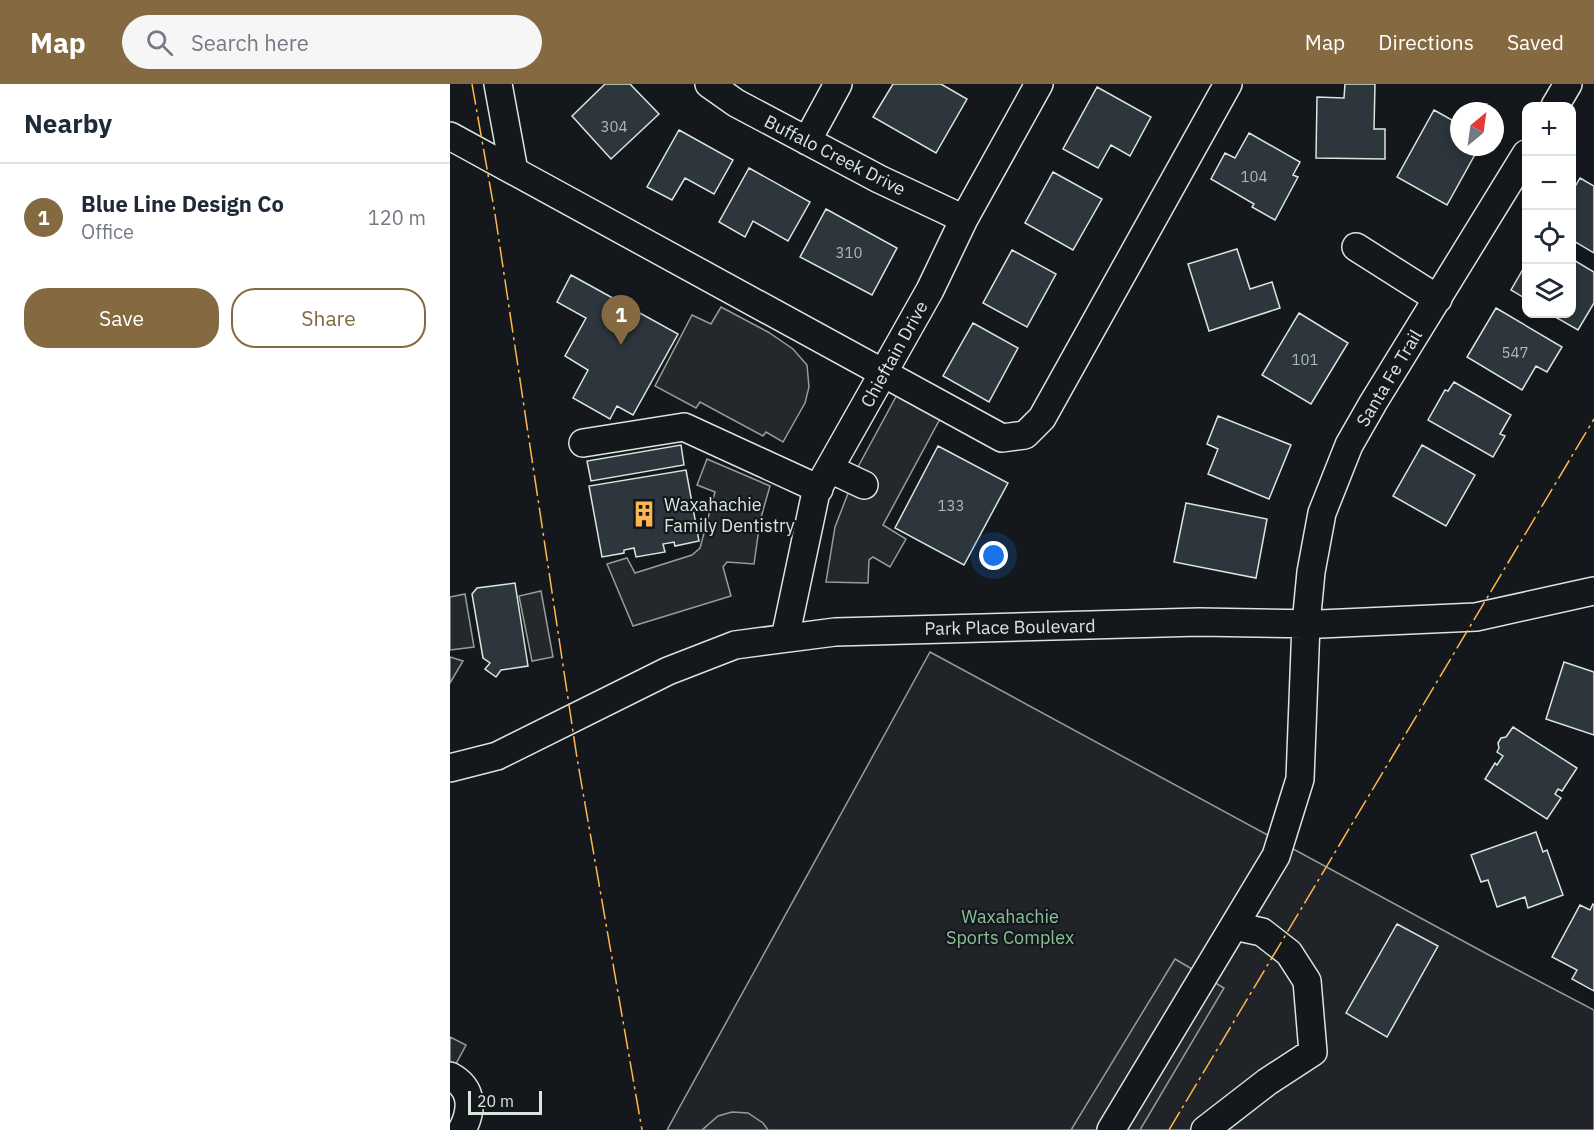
<!DOCTYPE html>
<meta charset="utf-8">
<style>
body{margin:0;font-family:"IBM Plex Sans",sans-serif;background:#f6f6f7;color:#1f2937}
.controls{position:absolute;right:18px;top:18px;display:grid;overflow:hidden;border-radius:12px;box-shadow:0 3px 15px #0003}
.controls button{width:54px;height:54px;display:grid;place-items:center;padding:0;border:0;border-bottom:2px solid #e0e1e3;background:#fff;color:#1f2937;font:30px sans-serif}
.compass{position:absolute;left:1000px;top:18px;width:54px;height:54px;border-radius:50%;background:#fff;box-shadow:0 3px 15px #0003;rotate:29deg}
.scale{position:absolute;left:18px;bottom:15px;width:74px;box-sizing:border-box;padding-left:6px;border:3px solid #d8e6dc;border-top:0;font-size:16px;line-height:21px;white-space:nowrap;color:#d8e6dc;-webkit-text-stroke:4px #14181c;paint-order:stroke}
.you{position:absolute;left:544px;top:472px;width:21px;height:21px;margin:-15px;border:4px solid #fff;border-radius:50%;background:#1a73e8;box-shadow:0 0 0 9px #1a73e833}
.badge{display:grid;place-items:center;width:39px;height:39px;border-radius:50%;background:#846941;color:#fff;font-size:20px;font-weight:700}
.pin{position:absolute;translate:-50% -50px;filter:drop-shadow(0 2px 3px #0008)}
.pin::after{content:'';position:absolute;top:32px;width:21px;height:18px;background:inherit;clip-path:polygon(0 0,100% 0,50% 100%)}
.list{margin:0;padding:0;list-style:none}
h2{display:flex;justify-content:space-between;align-items:center;height:78px;margin:0;padding:0 24px;font-size:26px}
h2 small{font-size:20px;font-weight:400;color:#747a83}
.list li{display:grid;grid-template-columns:39px 1fr auto;gap:18px;align-items:center;box-sizing:border-box;height:108px;padding:0 24px;border-top:2px solid #e0e1e3}
.list b{display:block;font-size:22px;white-space:nowrap}
.list p{margin:0;font-size:20px;white-space:nowrap;color:#747a83}
.list em{font-size:20px;font-style:normal;color:#747a83}
.actions{display:flex;gap:12px;padding:18px 24px}
.actions a{flex:1;padding:14px 0;border:2px solid #846941;border-radius:24px;text-align:center;font-size:21px;color:#846941}
.actions .main{background:#846941;color:#fff}
.icon{flex:none;width:33px;height:33px;fill:none;stroke:currentColor;stroke-width:2;stroke-linecap:round;stroke-linejoin:round}
.map{position:relative;flex:none;width:1144px;height:1046px;overflow:hidden}
header{display:flex;align-items:center;gap:36px;box-sizing:border-box;height:84px;padding:0 30px;background:#846941;color:#fff}
header strong{font-size:28px}
nav{display:flex;gap:33px;margin-inline-start:auto;font-size:21px}
.search{width:420px;height:54px;background:#f6f6f7;display:flex;align-items:center;gap:15px;box-sizing:border-box;padding:0 21px;border-radius:33px;color:#747a83;font-size:22px}
main{display:flex}
aside{flex:1;background:#fff}
.map>svg:first-child{display:block}
</style>
<header>
<strong>Map</strong>
<div class="search"><svg class="icon" aria-label="search" viewBox="0 0 24 24"><circle cx="10" cy="10" r="6"/><path d="M15 15l6 6"/></svg>Search here</div>
<nav><a>Map</a><a>Directions</a><a>Saved</a></nav>
</header>
<main>
<aside>
<h2>Nearby<small></small></h2>
<ul class="list">
<li><span class="badge">1</span><div><b>Blue Line Design Co</b><p>Office</p></div><em>120 m</em></li>
</ul>
<div class="actions"><a class="main">Save</a><a>Share</a></div>
</aside>
<div class="map">
<svg width="1144" height="1046" viewBox="0 0 1144 1046">
<rect width="100%" height="100%" fill="#14181c"/>
<!-- green -->
<path fill="#202428" stroke="#939e99" stroke-width="1.5" d="M480,568L1037,870L1144,926V1046H217Z"/>
<!-- parking -->
<path fill="#24282b" stroke="#939e99" stroke-width="1.5" d="M271,223L318,248L343,265L357,281L359,303L355,319L333,358L316,348L313,352L250,318L246,324L205,302L242,231L261,240Z
M448,309L491,333L433,441L456,455L440,483L423,473L419,476L418,499L376,498L385,443L409,381Z
M257,375L320,402L310,437L304,480L277,478L273,483L281,512L183,542L157,480L177,474L185,489L242,471L250,464L265,408L247,401Z
M91,507L103,573L82,577L69,512Z
M15,510L24,563L0,566V513Z
M0,573L13,577L0,599Z
M725,875L774,904L690,1046H621Z
M0,953L16,961L0,991Z
M282,1028L298,1029L313,1039L318,1046H252L268,1032Z"/>
<!-- building -->
<path fill="#2c363c" stroke="#d8e6dc" stroke-width="1.5" d="M155,0H180L209,30L161,75L122,32Z
M443,0H491L517,15L486,69L423,33Z
M895,0H925L924,45H935V75L866,74L867,13L894,14Z
M647,3L701,33L680,72L661,61L648,84L613,65Z
M984,26L1009,40V47L1006,53L1009,55V63H1024L1028,65L997,121L947,93Z
M229,46L283,76L264,110L235,94L222,116L197,103Z
M799,49L850,78L843,91L848,93L825,136L802,123L804,120L761,95L775,69L785,74Z
M299,84L360,118L338,157L303,137L295,153L269,138Z
M603,88L652,115L623,166L575,139Z
M1130,94L1144,102V169L1122,156V108Z
M376,125L447,164L422,211L350,173Z
M787,165L800,205L822,198L830,224L759,247L738,180Z
M562,166L606,190L577,243L533,219Z
M1122,175L1144,188V219L1128,246L1100,230H1122Z
M1076,180V215L1061,206Z
M121,191L228,250L183,331L167,322L160,335L123,314L138,286L115,272L136,234L107,218Z
M1046,224L1112,263L1097,288L1086,282L1072,306L1017,273Z
M849,229L898,259L861,320L812,291Z
M523,239L568,264L539,318L493,292Z
M1004,298L1061,331L1050,350L1055,352L1043,373L978,336L995,306L998,307Z
M768,332L841,361L819,415L758,390L768,365L757,360Z
M231,361L234,381L141,397L137,377Z
M972,361L1025,391L996,442L943,412Z
M488,362L558,399L514,481L445,444Z
M236,386L249,457L225,462L224,458L213,460L215,468L186,473L184,464L174,466V469L152,473L139,402Z
M736,419L817,435L806,494L724,478Z
M65,499L78,582L51,586L46,593L35,585L40,579L33,574L22,510L27,504Z
M1114,578L1144,588V651L1096,635Z
M1063,643L1127,684L1112,707L1108,705L1105,710L1111,714L1097,735L1035,695L1045,679L1047,681L1053,672L1047,668L1049,664L1048,659L1051,654L1056,653Z
M1086,748L1093,768L1097,766L1113,811L1078,824L1075,813L1047,823L1038,796L1031,798L1021,771Z
M1143,820L1144,821V907L1122,895L1127,886L1102,873L1130,821L1140,826Z
M947,840L988,862L937,953L896,929Z"/>
<g fill="none" stroke-linecap="round" stroke-linejoin="round">
<!-- minor casing -->
<g stroke="#d8e6dc" stroke-width="30">
<path id="minor" d="M48,0L64,87
M259,0L286,19L429,95L514,135
M1105,22L1118,0
M0,52L552,354L575,351L592,334L778,0
M357,57L388,0
M906,163L988,215
M133,359L234,343L369,405
M380,385L414,401
M335,554L366,408L480,206L514,135L589,0
M0,684L47,672L218,587L285,561L385,548L749,538L870,540L1026,533L1144,507
M0,992C23,1004 23,1025 12,1046
M661,1046L826,772L850,695L856,540L861,488L872,429L899,361L923,319L1076,70
M755,1046L817,998L863,968L857,897L839,869L812,848L784,842"/>
</g>
<!-- minor -->
<use href="#minor" stroke="#14181c" stroke-width="27"/>
<!-- power -->
<path stroke="#ffb74d" stroke-width="1.5" stroke-dasharray="21 4.5 3 4.5" stroke-linecap="butt" d="M22,0L45,130L127,674L192,1046
M719,1046L1144,335"/>
</g>
<!-- icons -->
<defs>
<g id="building-bare" transform="scale(2.07)"><path d="M-4-6H4V6H1V3H-1V6H-4ZM-2.5-4.3h1.7v1.8h-1.7ZM.8-4.3h1.7v1.8H.8ZM-2.5-1h1.7V.8h-1.7ZM.8-1h1.7V.8H.8Z" fill="#ffb74d" stroke="#14181c" stroke-width="2.5" paint-order="stroke"/></g>
</defs>
<g fill-rule="evenodd">
<use href="#building-bare" x="194" y="430"/>
</g>
<g text-anchor="middle" dominant-baseline="central" stroke-width="4.5" stroke-linejoin="round" paint-order="stroke">
<!-- number labels -->
<g font-size="15" fill="#adbab4">
<text x="164" y="42">304</text>
<text x="804" y="92">104</text>
<text x="399" y="168">310</text>
<text x="1065" y="268">547</text>
<text x="855" y="275">101</text>
<text x="501" y="421">133</text>
</g>
<!-- street labels -->
<g font-size="18" fill="#d8e6dc" stroke="#14181c">
<text transform="translate(385 71) rotate(27)">Buffalo Creek Drive</text>
<text transform="translate(444 270) rotate(-61)">Chieftain Drive</text>
<text transform="translate(939 294) rotate(-59)">Santa Fe Trail</text>
<text transform="translate(560 543) rotate(-1)">Park Place Boulevard</text>
</g>
<!-- poi labels -->
<g font-size="18" fill="#d8e6dc" stroke="#14181c" text-anchor="start">
<text x="214" y="420">Waxahachie<tspan x="214" dy="21">Family Dentistry</tspan></text>
</g>
<!-- park labels -->
<g font-size="18" fill="#8ac095" stroke="#14181c">
<text x="560" y="832">Waxahachie<tspan x="560" dy="21">Sports Complex</tspan></text>
</g>
</g>
</svg>
<div class="controls">
<button>+</button>
<button>−</button>
<button><svg class="icon" aria-label="locate" viewBox="0 0 24 24"><circle cx="12" cy="12" r="6"/><path d="M12 2v4M12 18v4M2 12h4M18 12h4"/></svg></button>
<button><svg class="icon" aria-label="layers" viewBox="0 0 24 24"><path d="M12 4l9 5-9 5-9-5zM3 14l9 5 9-5"/></svg></button>
</div>
<svg class="compass" viewBox="-18 -18 36 36"><path d="M0-13l5 13h-10z" fill="#e53935"/><path d="M0 13l5-13h-10z" fill="#747a83"/></svg>
<div class="scale">20 m</div>
<div class="you"></div>
<div class="pin badge" style="left:171px;top:261px">1</div>
</div>
</main>
